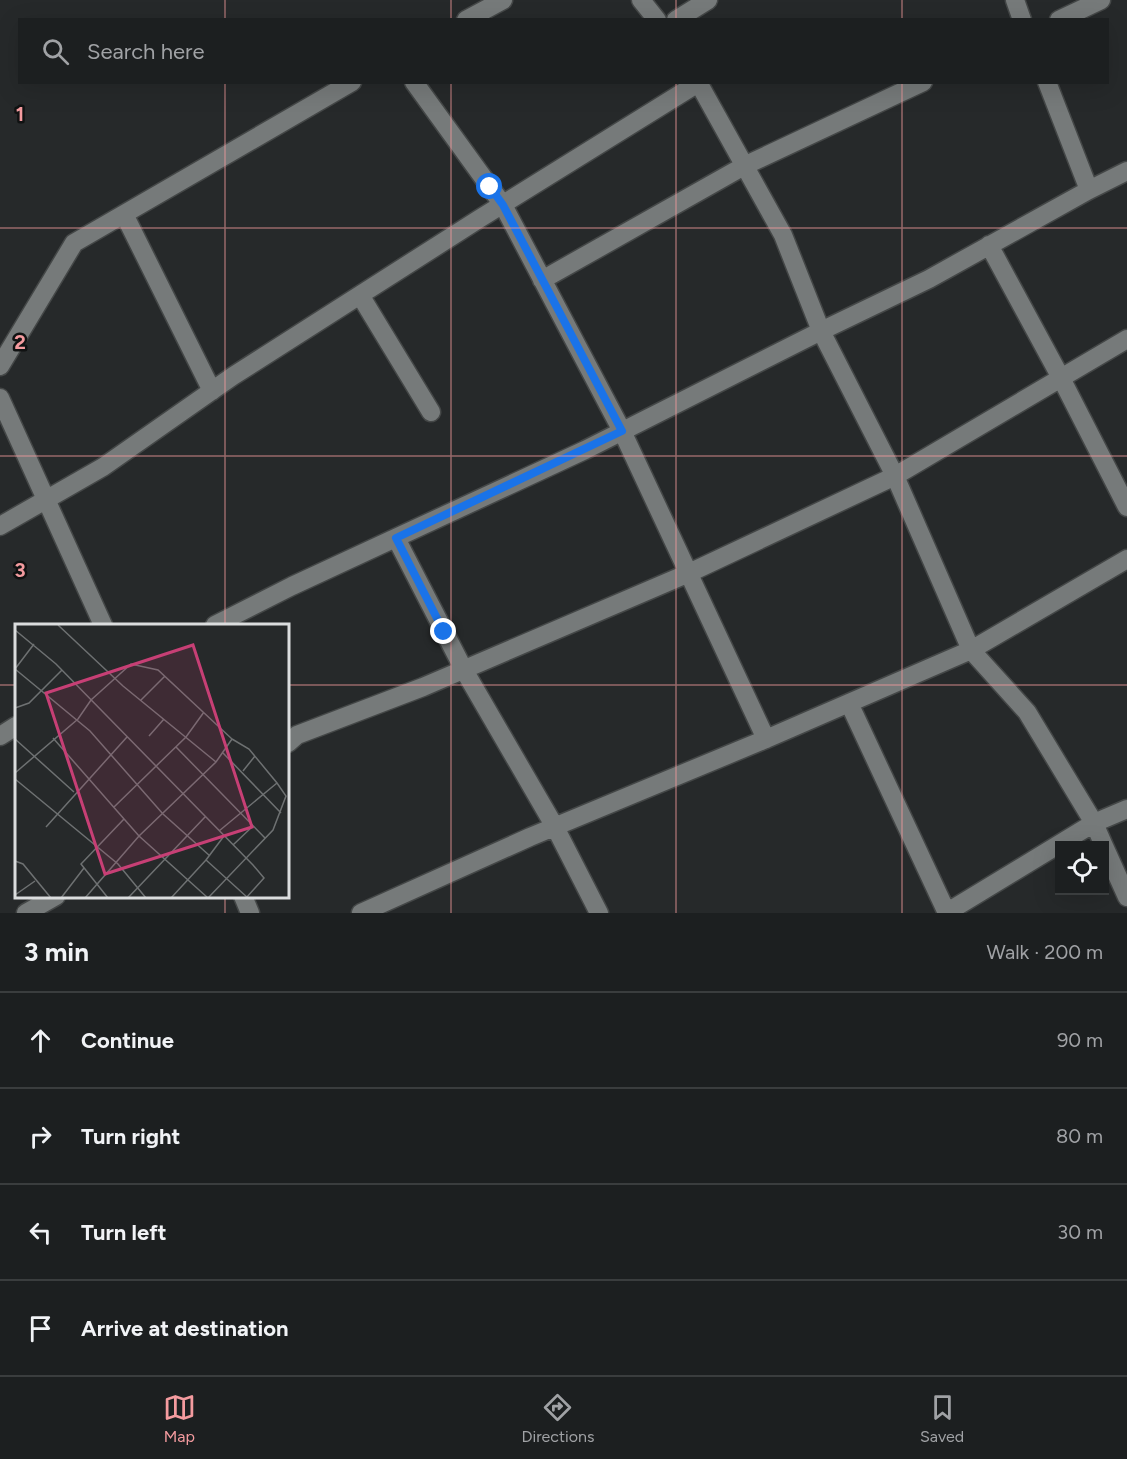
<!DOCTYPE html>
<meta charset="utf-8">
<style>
body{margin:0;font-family:Figtree,sans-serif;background:#252729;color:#f1f3f6}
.controls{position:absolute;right:18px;bottom:18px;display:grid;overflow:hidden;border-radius:0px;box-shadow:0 6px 24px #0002}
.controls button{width:54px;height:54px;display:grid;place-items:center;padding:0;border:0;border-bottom:2px solid #3a3d3e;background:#1c1f20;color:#f1f3f6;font:30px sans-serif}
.stop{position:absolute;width:18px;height:18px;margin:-14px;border:4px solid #1a73e8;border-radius:50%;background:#fff}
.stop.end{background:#1a73e8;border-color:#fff;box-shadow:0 2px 6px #0008}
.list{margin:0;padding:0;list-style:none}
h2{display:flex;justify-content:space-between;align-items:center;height:78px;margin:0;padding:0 24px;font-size:26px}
h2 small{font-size:20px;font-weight:400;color:#a0a2a5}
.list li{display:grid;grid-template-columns:39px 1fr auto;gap:18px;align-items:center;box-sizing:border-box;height:96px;padding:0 24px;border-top:2px solid #3a3d3e}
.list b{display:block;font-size:22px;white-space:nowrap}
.list em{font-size:20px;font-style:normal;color:#a0a2a5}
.icon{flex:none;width:33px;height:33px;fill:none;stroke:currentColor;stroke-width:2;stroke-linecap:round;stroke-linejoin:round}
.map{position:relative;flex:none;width:1127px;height:913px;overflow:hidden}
.search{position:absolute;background:#1c1f20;box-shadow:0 6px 24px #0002;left:18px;right:18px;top:18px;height:66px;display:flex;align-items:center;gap:15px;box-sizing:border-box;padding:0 21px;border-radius:0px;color:#a0a2a5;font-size:22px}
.sheet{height:462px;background:#1c1f20}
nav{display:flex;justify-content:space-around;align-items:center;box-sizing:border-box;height:84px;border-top:2px solid #3a3d3e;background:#1c1f20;font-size:16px;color:#a0a2a5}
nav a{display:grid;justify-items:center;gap:3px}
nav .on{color:#f49b9f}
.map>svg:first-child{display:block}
</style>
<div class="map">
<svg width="1127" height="913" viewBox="0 0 1127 913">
<rect width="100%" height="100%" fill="#26292a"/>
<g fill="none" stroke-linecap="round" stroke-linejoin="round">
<!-- minor casing -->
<g stroke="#444747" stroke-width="21">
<path id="minor" d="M641,0L657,20
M1015,0L1022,20
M466,20L503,0
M676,20L708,0
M1059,20L1101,0
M414,82L503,205L622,431L766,739
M698,82L783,235L821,331L895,476L971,650L1027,712L1094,823L1104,846
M1047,82L1089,190
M124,214L212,391
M989,245L1061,378L1127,507
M542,280L744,166L923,82
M360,295L431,412
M0,366L74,243L352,82
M0,398L103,625
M0,526L103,467L233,376L479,219L698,83
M396,538L464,670L555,827L599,913
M215,625L292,586L585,450L821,331L929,279L1089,190L1127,171
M849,703L947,913
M0,736L16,726
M288,743L297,735L423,687L689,573L895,476L1127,339
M1104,846L1127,897
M243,896L250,913
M26,913L56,896
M361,913L530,837L766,739L971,650L1127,559
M946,913L1094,823L1127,809"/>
</g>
<!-- minor -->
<use href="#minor" stroke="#767a7a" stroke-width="18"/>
</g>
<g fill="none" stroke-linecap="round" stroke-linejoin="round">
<!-- route -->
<path stroke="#1a73e8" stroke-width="8" d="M444,632L396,538L622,431L503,205L490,187"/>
</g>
<!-- grid -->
<path fill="none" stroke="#f49b9f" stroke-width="1.5" stroke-opacity="0.55" d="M225,0V20M451,0V20M676,0V20M902,0V20M225,82V625M451,82V913M676,82V913M902,82V913M0,228H1127M0,456H1127M0,685H16M288,685H1127M225,896V913"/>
<!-- overview -->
<g transform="translate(15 624)">
<rect width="274" height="274" fill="#26292a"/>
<path fill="none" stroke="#6e7172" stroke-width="1.5" d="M43,1L108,62L201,138M0,6L41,40L238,241L249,254L231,274M0,45L75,107L148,190L195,232M0,45L19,20M126,76L150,52M0,84L14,79L47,46M134,112L149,95M38,114L124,212L193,274M0,115L59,168M161,123L250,214M208,129L266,189M228,147L240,132M0,149L63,95L76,76L116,40L143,46L217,115L201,138L124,212L70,274M0,155L103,240L131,274M99,183L171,113L189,88M31,203L112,113M204,207L262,159L234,125L217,115M209,212L191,236L233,274M218,221L238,202M0,237L8,240L36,274M0,271L20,257M46,274L69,244M93,274L66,240L109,195M113,274L190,193M156,274L191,236M193,274L258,206L271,172L262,159"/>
<path fill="#c73f75" fill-opacity="0.15" stroke="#c73f75" stroke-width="3" d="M178,21L237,203L90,250L31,69Z"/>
<rect width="274" height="274" fill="none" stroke="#dbddde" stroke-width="3"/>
</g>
<g font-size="20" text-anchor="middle" font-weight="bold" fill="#f49b9f" stroke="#101212" stroke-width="5" stroke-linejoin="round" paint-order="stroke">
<text x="20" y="121">1</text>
<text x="20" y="349">2</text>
<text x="20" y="577">3</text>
</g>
</svg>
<div class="controls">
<button><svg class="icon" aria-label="locate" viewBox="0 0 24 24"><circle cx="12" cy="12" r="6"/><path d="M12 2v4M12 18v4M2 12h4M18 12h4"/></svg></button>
</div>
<div class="stop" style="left:490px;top:187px"></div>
<div class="stop end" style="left:444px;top:632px"></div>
<div class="search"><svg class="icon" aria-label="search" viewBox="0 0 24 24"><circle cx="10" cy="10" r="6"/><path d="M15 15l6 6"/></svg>Search here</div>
</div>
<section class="sheet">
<h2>3 min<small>Walk · 200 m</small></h2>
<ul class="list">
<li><svg class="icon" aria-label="ahead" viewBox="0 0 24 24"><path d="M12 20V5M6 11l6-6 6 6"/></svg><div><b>Continue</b></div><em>90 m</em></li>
<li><svg class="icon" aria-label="right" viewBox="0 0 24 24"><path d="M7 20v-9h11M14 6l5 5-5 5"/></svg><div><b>Turn right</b></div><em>80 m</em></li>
<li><svg class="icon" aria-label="left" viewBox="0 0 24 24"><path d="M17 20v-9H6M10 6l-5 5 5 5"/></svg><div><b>Turn left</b></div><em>30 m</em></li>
<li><svg class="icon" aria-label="arrive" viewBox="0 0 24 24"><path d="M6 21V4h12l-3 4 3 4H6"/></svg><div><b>Arrive at destination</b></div></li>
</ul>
</section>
<nav>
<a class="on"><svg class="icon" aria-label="map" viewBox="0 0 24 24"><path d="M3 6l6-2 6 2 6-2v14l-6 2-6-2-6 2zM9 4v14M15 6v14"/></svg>Map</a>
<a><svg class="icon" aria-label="directions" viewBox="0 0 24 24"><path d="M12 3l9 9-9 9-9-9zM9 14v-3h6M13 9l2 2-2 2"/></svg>Directions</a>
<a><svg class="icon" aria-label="saved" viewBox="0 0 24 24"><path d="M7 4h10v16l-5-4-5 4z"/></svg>Saved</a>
</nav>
